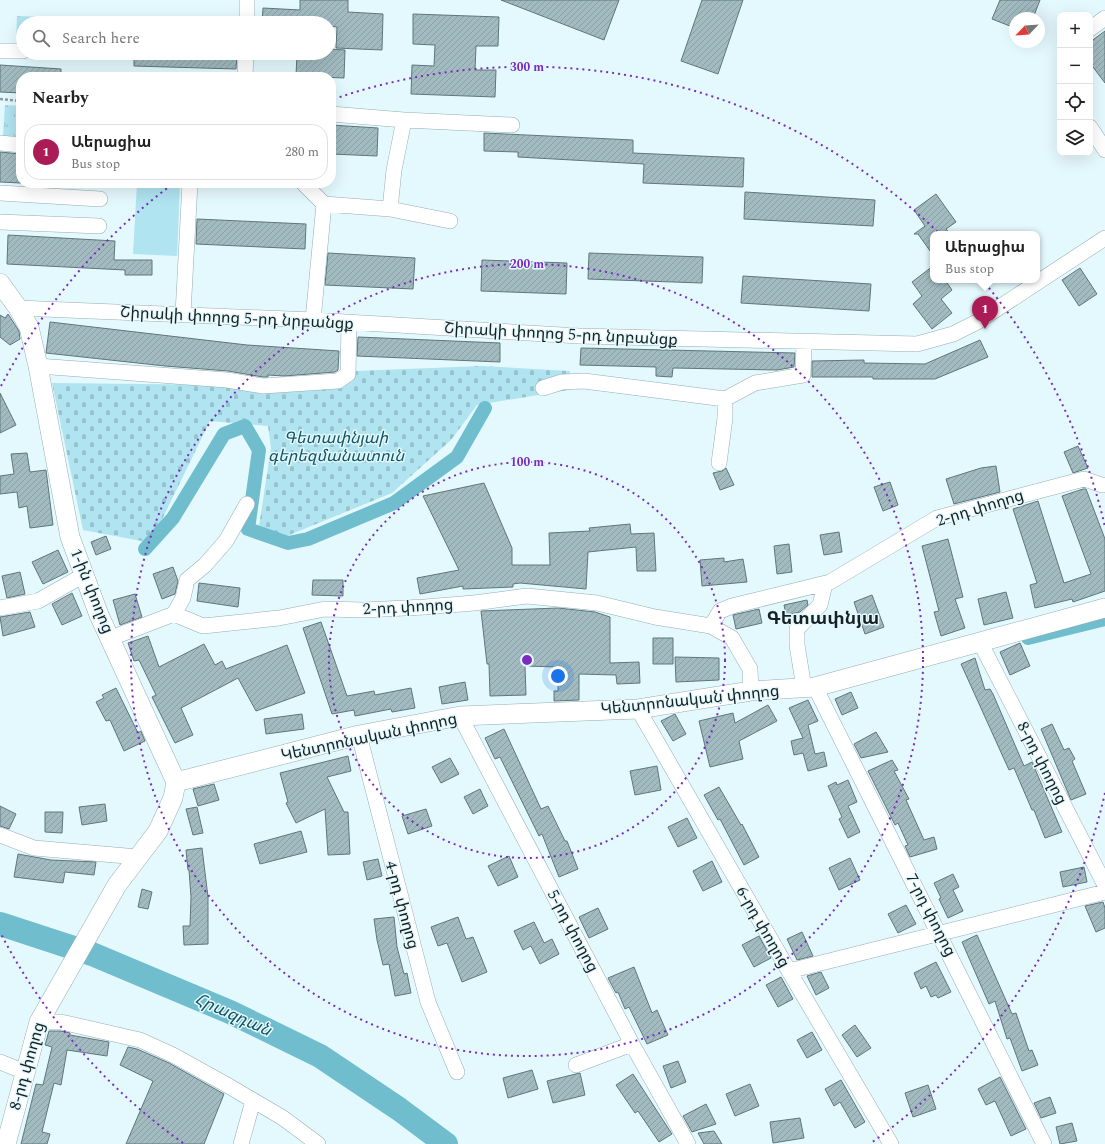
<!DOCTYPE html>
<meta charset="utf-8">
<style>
body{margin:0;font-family:Spectral,"Noto Sans Armenian",serif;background:#f2f2f2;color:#222}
.controls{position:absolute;right:12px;top:12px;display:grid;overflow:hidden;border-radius:8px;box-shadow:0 4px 16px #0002}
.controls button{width:36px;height:36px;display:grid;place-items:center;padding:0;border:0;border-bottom:1px solid #e0e0e0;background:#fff;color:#222;font:20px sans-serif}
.compass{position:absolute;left:1009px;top:12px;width:36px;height:36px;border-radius:50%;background:#fff;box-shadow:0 4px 16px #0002;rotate:245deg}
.you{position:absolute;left:558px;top:676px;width:14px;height:14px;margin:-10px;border:3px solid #fff;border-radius:50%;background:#1a73e8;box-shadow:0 0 0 6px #1a73e833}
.badge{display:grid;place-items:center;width:26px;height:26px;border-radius:50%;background:#ab1c56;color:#fff;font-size:13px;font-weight:700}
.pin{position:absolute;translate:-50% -33px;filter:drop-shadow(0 1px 2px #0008)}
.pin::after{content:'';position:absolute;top:21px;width:14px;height:12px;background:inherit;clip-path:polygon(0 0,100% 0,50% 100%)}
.popup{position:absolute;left:930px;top:231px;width:110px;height:52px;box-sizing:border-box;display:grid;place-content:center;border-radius:8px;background:#fff;filter:drop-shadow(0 1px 3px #0005);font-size:13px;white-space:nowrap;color:#767676}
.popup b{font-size:15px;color:#222}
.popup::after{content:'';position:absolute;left:50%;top:100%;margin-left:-8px;border:8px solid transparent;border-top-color:#fff}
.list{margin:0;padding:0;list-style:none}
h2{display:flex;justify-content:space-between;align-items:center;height:52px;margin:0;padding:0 16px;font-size:17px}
h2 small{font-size:13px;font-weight:400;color:#767676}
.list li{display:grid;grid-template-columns:26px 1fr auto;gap:12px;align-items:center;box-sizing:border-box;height:56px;margin:0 8px 8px;padding:0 8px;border:1px solid #e0e0e0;border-radius:16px}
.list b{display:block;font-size:15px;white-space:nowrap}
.list p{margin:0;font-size:13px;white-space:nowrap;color:#767676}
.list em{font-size:13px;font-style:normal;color:#767676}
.icon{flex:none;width:22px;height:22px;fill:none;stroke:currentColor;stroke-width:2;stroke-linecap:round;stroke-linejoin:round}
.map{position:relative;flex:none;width:1105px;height:1144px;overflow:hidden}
.search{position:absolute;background:#fff;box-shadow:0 4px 16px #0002;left:16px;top:16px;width:320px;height:44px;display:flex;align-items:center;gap:10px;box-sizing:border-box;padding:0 14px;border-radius:22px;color:#767676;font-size:15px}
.panel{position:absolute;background:#fff;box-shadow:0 4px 16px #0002;left:16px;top:72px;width:320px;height:116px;border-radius:16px}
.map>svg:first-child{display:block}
</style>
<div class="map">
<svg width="1105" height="1144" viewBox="0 0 1105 1144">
<defs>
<pattern id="grass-tufts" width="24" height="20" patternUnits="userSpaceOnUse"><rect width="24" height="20" fill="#b0e4f0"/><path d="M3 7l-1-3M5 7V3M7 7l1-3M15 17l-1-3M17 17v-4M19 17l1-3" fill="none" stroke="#97c3ce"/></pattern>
<pattern id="cemetery-stones" width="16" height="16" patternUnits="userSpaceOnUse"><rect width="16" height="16" fill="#b0e4f0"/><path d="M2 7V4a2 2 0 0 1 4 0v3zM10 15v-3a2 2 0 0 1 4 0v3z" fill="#97c3ce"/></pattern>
<pattern id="building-hatch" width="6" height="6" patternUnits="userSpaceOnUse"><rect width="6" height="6" fill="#a1bbc0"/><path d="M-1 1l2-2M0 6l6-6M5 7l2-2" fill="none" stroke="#8aa0a5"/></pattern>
</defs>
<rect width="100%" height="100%" fill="#e4f9fe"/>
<!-- grass -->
<path fill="url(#grass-tufts)" d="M17,16L109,19V23H23V43L16,42Z
M5,105L21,106V137L3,136Z"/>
<!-- cemetery -->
<path fill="url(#cemetery-stones)" d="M482,366L570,371L569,390L477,405L451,440L392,493L282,538L259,526L271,448L268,426L210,421L154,536L147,542L83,530L52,383L317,386L355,371Z"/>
<!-- garden -->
<path fill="#b0e4f0" d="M137,183L180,185L177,256L133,254Z"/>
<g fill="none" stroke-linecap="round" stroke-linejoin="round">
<!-- canal -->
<path stroke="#70bdcd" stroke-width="14" d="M145,549L173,518L224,434L245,426L259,450L248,529L288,543L308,539L394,503L457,457L485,408
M1028,638L1105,619"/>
<!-- river -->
<path stroke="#70bdcd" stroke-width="24" d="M0,924L92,954L230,1012L320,1056L399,1109L446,1144"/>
</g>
<!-- building -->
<path fill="url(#building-hatch)" stroke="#5e767c" d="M300,0H348V12L383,14L382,50L336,48L337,27L329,26V23H262L263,8L300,10Z
M501,0H619L604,40Z
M702,0H743L718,74L681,61Z
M1000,0H1040L1033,18H1015V28L992,19Z
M413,14L499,17L498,46H476L475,70H496L495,97L411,94L412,65L434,66L435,45L413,44Z
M1105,31V83L1090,63V42Z
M329,49L345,50L344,78L296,76L297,53H329Z
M134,53H237L236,69L134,66Z
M0,65L61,69V77H21V93L0,92Z
M331,125L378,128L377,156L331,154Z
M484,133L633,140V153L744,158L743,187L643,183L644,164L518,157V152L484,151Z
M0,152L21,154V183L0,182Z
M745,192L875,200L873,226L744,219Z
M936,194L956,222L946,229L950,234H933V255L918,234H914L925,226L914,210Z
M197,219L306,224L305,249L196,244Z
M8,235L115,241L114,260H152V275H125V270L7,264Z
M328,253L415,258L413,289L325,285Z
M589,253L703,257L702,283L588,279Z
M482,260L567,263L566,294L481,291Z
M933,266V280H945L952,290L941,299L952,313L932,329L913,304L922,296L912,282Z
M1080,268L1097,294L1079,306L1062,280Z
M743,276L871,284L869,311L741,303Z
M8,314L19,331L20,339L10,345L0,337V315L5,318Z
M50,322L247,345L339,351L338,370L335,372L284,376L268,375V377H263L228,371L165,366L46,353Z
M358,337L500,343V362L357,356Z
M980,340L988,357L935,379H873V377H812V361L864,360V363L925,364Z
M581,348L795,353L794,367L777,370L673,368L672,377L656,376V367L580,365Z
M0,393L16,425L0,433Z
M1078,446L1088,468L1073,473L1064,452Z
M27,453L30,472L46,470L53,525L30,528L27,506L19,508L17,492L0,494V476L14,474L11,454Z
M996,466L1000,492L954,504L946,479L981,468Z
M726,468L734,485L720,490L713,473L722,471Z
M890,482L898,505L883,511L874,487Z
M484,483L512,548V565H550L549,533L590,531L589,528L630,524L631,534L654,533L656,571H637L636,547L588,552L586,589L520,583L513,584V587L463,589V586L420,594L417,578L459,570L423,496Z
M1083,489H1086L1105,539V591L1073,602L1072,599L1035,608L1030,585L1037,583L1013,509L1038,501L1064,583L1091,574L1062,496Z
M839,532L842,552L824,555L820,535Z
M106,536L111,549L96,555L91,542Z
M948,539L963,597L955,599L965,628L941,636L934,612L939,611L922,546Z
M789,544L792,572L777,574L774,546Z
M58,550L68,572L43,584L32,562Z
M724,558V562L743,559L747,582L702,586L700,560Z
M173,567L178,581L175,594L162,599L153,574Z
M20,572L25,594L7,598L2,576Z
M313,580H343V596L312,595Z
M199,583L240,588L238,607L197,601Z
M1006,592L1013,618L984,625L978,599Z
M72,593L82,616L62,625L52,604Z
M135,594L142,617L120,625L113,600Z
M872,595L884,627L865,634L854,602Z
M807,600L808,605L800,612L786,615L784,605Z
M558,608L595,612L610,617V663L639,662L640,683L617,684L616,675L579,674V700L554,701V691H558V667L525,666L526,695L490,696L489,664H487L481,611Z
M759,609L762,623L736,629L733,615Z
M30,612L35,627L3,636L0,617Z
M321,622L347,696L374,691L375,695L411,688L415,708L392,712L391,709L355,716L354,710L332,714L303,628Z
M148,636L159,667L204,644L215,665L222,661L226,669L287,645L305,693L256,711L238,678L181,708L193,735L175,743L152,697L156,695L139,660L134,661L128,643Z
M653,638H673V664H653Z
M1020,643L1030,666L1010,675L1000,652Z
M675,657L719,658V680L676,682Z
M975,658L985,690L990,689L993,694L1024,766L1032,762L1062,832L1045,838L1034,810H1032L1014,768L1009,770L961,664Z
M465,682L468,700L442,704L439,687Z
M116,688L138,733L141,731L145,741L124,751L110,720L106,721L96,702L104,698L102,695Z
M851,692L858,708L842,715L835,699Z
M808,700L818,721L808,725L815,754L824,752L827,766L808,771L803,753L794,755L791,741L803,738L789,708Z
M768,705L777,721L739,741L743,759L710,767L699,721L733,713L735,723Z
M302,714L304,729L266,734L264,719Z
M675,714L686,734L673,741L661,721Z
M1052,724L1064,750L1069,748L1075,759L1072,761L1086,794L1071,800L1041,729Z
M504,729L541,809L548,806L565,841H567L578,869L559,877L542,834L539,836L500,757L495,759L485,738Z
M876,732L888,752L861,758L854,744Z
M348,756L351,771L327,777L344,812H348L350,854L328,855L325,809L296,823L286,803L288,802L280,773Z
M450,758L459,774L441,783L432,767Z
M892,760L898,770L894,771L909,799L906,800L924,840L934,837L937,849L910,857L905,846L908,845L898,823L895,825L868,771Z
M657,766L661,790L635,795L630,771Z
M848,780L857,802L848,806L860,832L848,838L839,819L842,817L828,786L836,782L837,785Z
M214,784L219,800L198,806L193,789Z
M719,787L741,825L742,824L759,857L744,865L720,819L718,820L704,795Z
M480,789L488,806L473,814L464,797Z
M105,804L107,821L82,825L79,807Z
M0,806L16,814L9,829L0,826Z
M197,807L203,833L193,835L186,809Z
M426,809L432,826L408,834L402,816Z
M45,812H63L62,833L45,832Z
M687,818L697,838L678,847L668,827Z
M301,831L307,852L260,864L254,844Z
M202,848L208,897V944L184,945L183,926H190L191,897L189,870H188L186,850Z
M18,854L51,860L96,862L94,875L65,872L63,883L14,877Z
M509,856L518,877L498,886L488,866Z
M850,858L860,880L839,890L829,868Z
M378,859L382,876L367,880L363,862Z
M712,861L722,882L703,891L693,871Z
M1084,867L1087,882L1063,887L1060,872Z
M953,874L959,887L953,890L963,911L948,918L939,899L941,898L934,883Z
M142,889L152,892L148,909L138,907Z
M1103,902L1105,908V928L1096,932L1085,906Z
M906,905L916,924L898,933L888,914Z
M598,908L608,929L589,938L579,917Z
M394,917L397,947L404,974L407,973L411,993L395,996L389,964L383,965L377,940L374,919Z
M458,917L466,939L473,937L487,972L462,982L447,943L438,946L431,927Z
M534,922L544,943L552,939L559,954L540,964L531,946L523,950L514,931Z
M802,932L813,956L797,960L787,939Z
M977,935L1012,1014L1016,1013L1029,1051L1032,1050L1038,1065L1022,1071L1010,1038L1007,1039L995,1001L989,1004L962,942Z
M759,936L771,958L754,967L742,945Z
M936,962L951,992L938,998L936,995L931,997L926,986L921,989L914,973Z
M634,967L652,1013L657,1010L668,1035L647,1044L629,1007L625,1009L618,992L616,993L608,978Z
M821,972L829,988L816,995L807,976Z
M781,977L793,999L778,1007L766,985Z
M855,1025L871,1048L857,1057L842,1035Z
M49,1031H60L70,1033V1035L109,1042L107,1056L67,1050L61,1085L54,1083L42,1132L50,1134L47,1144H21L36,1084L43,1085L52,1047L45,1045Z
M812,1032L822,1050L807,1058L797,1040Z
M128,1047L137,1049L169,1063L224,1094L204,1144H126L153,1081L120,1065Z
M678,1061L686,1082L671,1088L663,1066Z
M532,1070L538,1089L508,1098L503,1078Z
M580,1073L585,1095L553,1103L547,1081Z
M633,1074L672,1134L659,1142L638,1111L635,1113L616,1085Z
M1000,1077L1026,1129L1011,1136L995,1101L986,1105L978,1089Z
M841,1080L865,1122L855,1128L840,1102L834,1106L825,1089Z
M750,1084L759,1106L735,1116L726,1094Z
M928,1085L936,1109L913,1117L905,1093Z
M1050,1097L1056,1113L1041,1118L1034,1103Z
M706,1104L716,1124L692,1132L683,1116Z
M800,1118L804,1138L773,1143L770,1122Z
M1072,1123L1077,1141L1060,1144L1056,1127Z
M714,1131L722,1144H704L698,1133Z"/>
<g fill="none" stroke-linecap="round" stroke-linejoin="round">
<!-- minor casing -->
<g stroke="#94adb3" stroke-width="16">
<path id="minor" d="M247,23V0
M1090,29L1105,18
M0,51H23
M245,77L246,53
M331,114L404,120
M1090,127L1105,150
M0,143L21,145
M303,183L324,204L390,209L394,170L404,120L512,125
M0,193L100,199
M390,209L450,221
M0,222L99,226
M18,308L313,320L579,336L917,344L953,334L977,322L1105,238
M183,314L190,183
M313,320L324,204
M38,366L227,380L263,386L338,381L348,374L349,323
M543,388L562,382L584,381L725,399L755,383L803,375L804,342
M719,463L725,418V399
M0,608L38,601L84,575
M174,614L183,598L187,580L205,565L226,541L247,504
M711,626L720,611L732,606L830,582L937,518L1084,479L1102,485
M111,638L174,614L203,626L279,618L325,609L364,610L425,607L474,603L527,596L597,603L655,617L711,626L732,638L750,669L751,691
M980,642L1105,885
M815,687L1044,1144
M804,688L797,645V629L820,605L825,584
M638,709L789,971L891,1144
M460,716L632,1044L688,1144
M359,735L428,1002L457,1072
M0,835L34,848L138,857
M789,971L1105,892
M39,1022H61L140,1040L173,1055L227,1085L283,1118L318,1144
M0,1062L25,1072
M576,1065L632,1044
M241,1144L253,1101"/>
</g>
<!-- major casing -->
<g stroke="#94adb3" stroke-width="20">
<path id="major" d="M0,283L18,308L29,327L38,366L70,537L99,615L176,782L173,798L158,831L117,885L39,1022L6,1144
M176,782L359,735L460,716L638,709L751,691L815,687L1105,608"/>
</g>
<!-- path -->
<path stroke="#8c9ca0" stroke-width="2.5" stroke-dasharray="3 2" stroke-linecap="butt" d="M0,99L21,101"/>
<!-- minor -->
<use href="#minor" stroke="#fff" stroke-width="15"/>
<!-- major -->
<use href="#major" stroke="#fff" stroke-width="19"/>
</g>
<!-- distance rings -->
<g fill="none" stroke="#7b2cbf" stroke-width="2" stroke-dasharray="2 4">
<circle cx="527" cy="660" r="198"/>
<circle cx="527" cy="660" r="396"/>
<path d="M1105 793A593 593 0 0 1 871 1143M183 1143A593 593 0 0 1 1 934M1 386A593 593 0 0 1 174 183M334 99A593 593 0 0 1 1105 527"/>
</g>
<g text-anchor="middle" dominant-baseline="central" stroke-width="3" stroke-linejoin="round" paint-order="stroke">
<!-- street labels -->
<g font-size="16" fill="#172123" stroke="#e4f9fe">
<text transform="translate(237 318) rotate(3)">Շիրակի փողոց 5-րդ նրբանցք</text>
<text transform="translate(561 334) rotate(3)">Շիրակի փողոց 5-րդ նրբանցք</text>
<text transform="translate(980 508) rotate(-17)">2-րդ փողոց</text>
<text transform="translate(92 591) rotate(68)">1-ին փողոց</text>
<text transform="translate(408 607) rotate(-3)">2-րդ փողոց</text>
<text transform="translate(690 700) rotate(-6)">Կենտրոնական փողոց</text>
<text transform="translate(369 737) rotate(-12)">Կենտրոնական փողոց</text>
<text transform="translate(1042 763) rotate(63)">8-րդ փողոց</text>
<text transform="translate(402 905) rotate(75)">4-րդ փողոց</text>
<text transform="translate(931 915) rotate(63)">7-րդ փողոց</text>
<text transform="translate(763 927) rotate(60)">6-րդ փողոց</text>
<text transform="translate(573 931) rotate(62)">5-րդ փողոց</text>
<text transform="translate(27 1066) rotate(-74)">8-րդ փողոց</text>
</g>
<!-- park labels -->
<g font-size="16" font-style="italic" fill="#125460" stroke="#e4f9fe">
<text x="336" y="438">Գետափնյաի<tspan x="336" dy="18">գերեզմանատուն</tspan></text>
</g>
<!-- water labels -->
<g font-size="17" font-style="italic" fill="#145562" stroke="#e4f9fe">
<text transform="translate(233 1015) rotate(24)">Հրազդան</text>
</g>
<!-- quarter labels -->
<g font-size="18" font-weight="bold" fill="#172123" stroke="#e4f9fe">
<text x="823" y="618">Գետափնյա</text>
</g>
</g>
<circle cx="527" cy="660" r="6" fill="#7b2cbf" stroke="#e4f9fe" stroke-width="2"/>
<g font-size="12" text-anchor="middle" font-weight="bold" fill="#7b2cbf" stroke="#e4f9fe" stroke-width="3" stroke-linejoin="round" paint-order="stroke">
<text x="527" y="71">300 m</text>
<text x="527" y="268">200 m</text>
<text x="527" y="466">100 m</text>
</g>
</svg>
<div class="controls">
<button>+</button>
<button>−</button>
<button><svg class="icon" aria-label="locate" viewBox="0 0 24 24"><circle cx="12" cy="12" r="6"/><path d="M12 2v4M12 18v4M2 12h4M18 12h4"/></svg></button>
<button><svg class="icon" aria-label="layers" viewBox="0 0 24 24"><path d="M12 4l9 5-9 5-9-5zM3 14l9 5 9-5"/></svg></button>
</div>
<svg class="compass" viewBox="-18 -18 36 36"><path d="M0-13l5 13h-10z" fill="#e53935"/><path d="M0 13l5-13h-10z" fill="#767676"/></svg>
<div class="you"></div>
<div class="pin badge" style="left:985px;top:329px">1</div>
<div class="popup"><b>Աերացիա</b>Bus stop</div>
<div class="search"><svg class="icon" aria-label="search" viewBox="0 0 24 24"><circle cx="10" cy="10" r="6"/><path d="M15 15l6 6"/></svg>Search here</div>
<section class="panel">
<h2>Nearby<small></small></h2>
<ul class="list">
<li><span class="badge">1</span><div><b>Աերացիա</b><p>Bus stop</p></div><em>280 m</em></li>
</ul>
</section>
</div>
